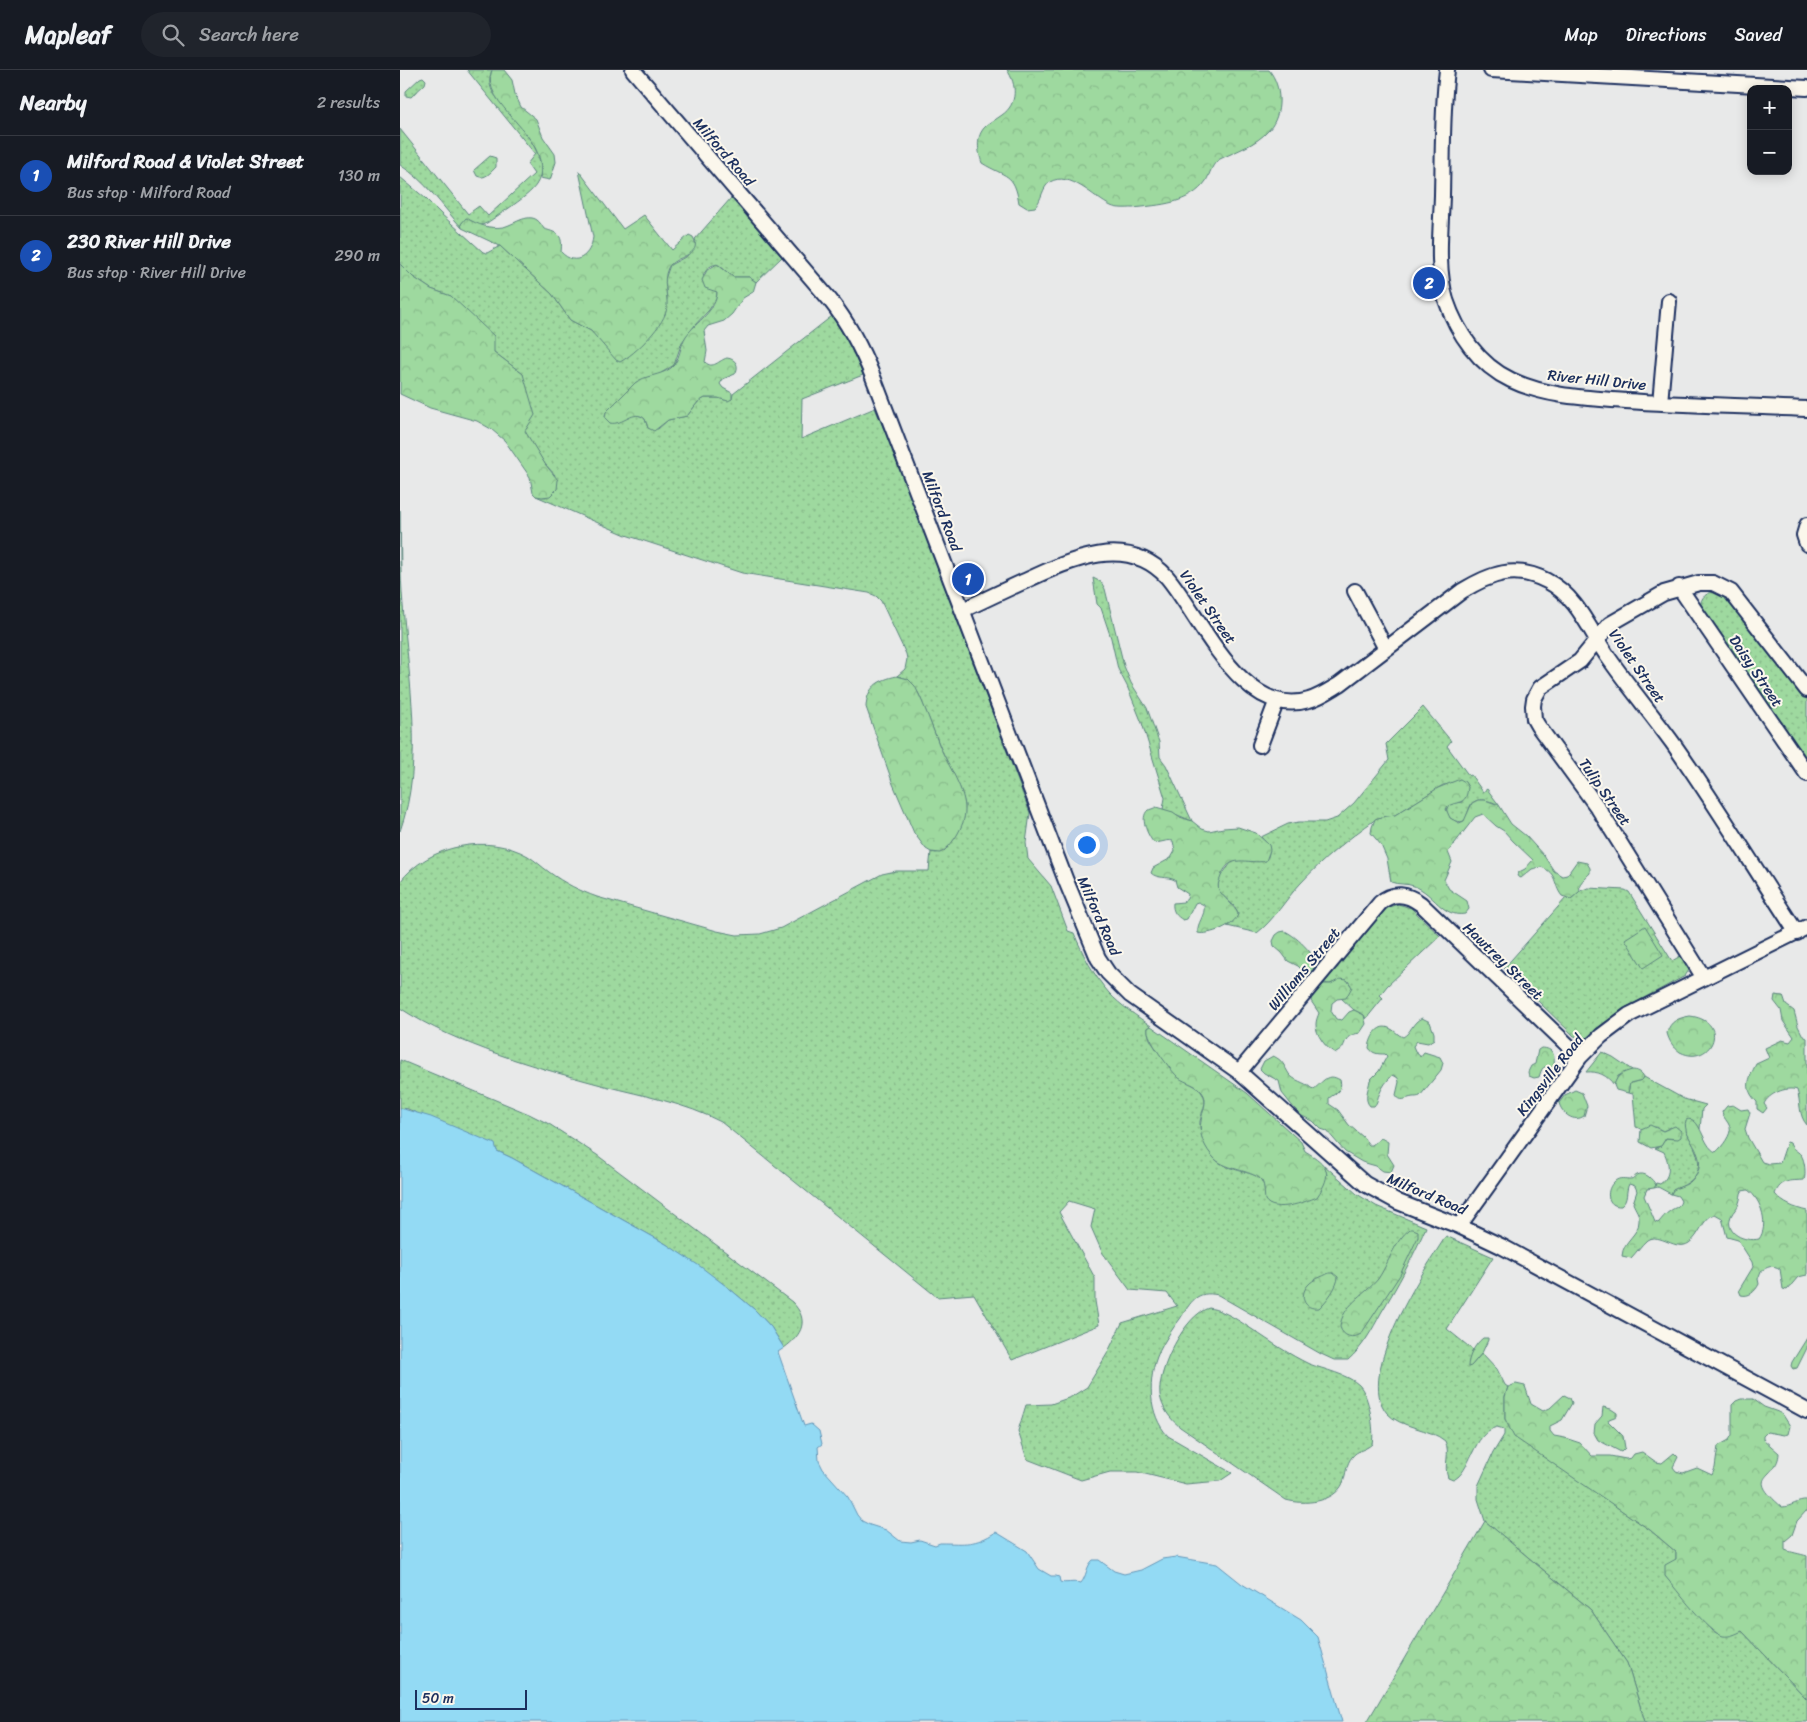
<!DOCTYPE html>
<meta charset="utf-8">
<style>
body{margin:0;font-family:Sriracha,sans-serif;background:#20242c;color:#f1f3f6}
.controls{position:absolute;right:15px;top:15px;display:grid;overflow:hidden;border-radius:10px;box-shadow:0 2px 12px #0003}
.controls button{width:45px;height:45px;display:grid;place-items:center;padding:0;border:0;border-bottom:1px solid #363941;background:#171b24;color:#f1f3f6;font:25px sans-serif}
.scale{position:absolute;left:15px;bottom:12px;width:112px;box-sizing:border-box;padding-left:5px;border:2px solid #1b2f5e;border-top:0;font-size:14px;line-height:18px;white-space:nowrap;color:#1b2f5e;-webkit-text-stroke:4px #fbf7ec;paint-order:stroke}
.you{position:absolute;left:686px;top:774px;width:18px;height:18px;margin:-12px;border:4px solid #fff;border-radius:50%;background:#1a73e8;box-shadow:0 0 0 8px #1a73e833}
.badge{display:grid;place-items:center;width:32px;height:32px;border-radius:50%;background:#d1495b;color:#fff;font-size:16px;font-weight:700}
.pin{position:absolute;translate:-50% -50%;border:2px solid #fff;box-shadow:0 1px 5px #0006}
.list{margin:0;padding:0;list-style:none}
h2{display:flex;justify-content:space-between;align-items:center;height:65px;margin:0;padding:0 20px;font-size:21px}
h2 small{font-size:16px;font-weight:400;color:#9ea1a6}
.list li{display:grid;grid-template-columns:32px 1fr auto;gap:15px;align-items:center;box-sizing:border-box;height:80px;padding:0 20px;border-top:1px solid #363941}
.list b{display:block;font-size:19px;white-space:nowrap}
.list p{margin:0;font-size:16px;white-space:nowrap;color:#9ea1a6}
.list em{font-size:16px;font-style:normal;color:#9ea1a6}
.icon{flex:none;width:28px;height:28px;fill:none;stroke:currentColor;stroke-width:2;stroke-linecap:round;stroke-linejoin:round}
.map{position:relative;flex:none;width:1407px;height:1652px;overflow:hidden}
header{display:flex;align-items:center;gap:30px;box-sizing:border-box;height:70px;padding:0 25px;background:#171b24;border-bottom:1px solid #363941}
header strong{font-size:24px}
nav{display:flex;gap:28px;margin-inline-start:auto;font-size:18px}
.search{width:350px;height:45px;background:#20242c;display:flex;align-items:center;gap:12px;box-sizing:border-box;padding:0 18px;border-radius:28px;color:#9ea1a6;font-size:19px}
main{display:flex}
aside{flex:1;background:#171b24}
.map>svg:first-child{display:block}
</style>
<header>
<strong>Mapleaf</strong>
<div class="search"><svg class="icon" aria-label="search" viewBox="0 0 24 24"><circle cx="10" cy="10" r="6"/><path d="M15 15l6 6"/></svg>Search here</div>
<nav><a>Map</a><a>Directions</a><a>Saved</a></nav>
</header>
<main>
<aside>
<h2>Nearby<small>2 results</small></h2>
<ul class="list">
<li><span class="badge" style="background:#1a4fb4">1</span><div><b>Milford Road &amp; Violet Street</b><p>Bus stop · Milford Road</p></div><em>130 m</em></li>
<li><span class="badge" style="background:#1a4fb4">2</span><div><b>230 River Hill Drive</b><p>Bus stop · River Hill Drive</p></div><em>290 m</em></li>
</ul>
</aside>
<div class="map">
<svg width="1407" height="1652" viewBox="0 0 1407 1652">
<defs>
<pattern id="grass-dots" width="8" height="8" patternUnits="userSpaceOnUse" patternTransform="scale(1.25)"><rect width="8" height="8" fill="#9ed99f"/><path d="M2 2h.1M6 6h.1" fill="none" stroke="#88bb8b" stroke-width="1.8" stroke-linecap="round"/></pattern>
<pattern id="forest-crowns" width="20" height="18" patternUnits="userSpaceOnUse" patternTransform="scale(1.25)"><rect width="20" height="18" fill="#9ed99f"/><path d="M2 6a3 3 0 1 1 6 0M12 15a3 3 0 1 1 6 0" fill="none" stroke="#88bb8b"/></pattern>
</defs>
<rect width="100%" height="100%" fill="#e8e9e9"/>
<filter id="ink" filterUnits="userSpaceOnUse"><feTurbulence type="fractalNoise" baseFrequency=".02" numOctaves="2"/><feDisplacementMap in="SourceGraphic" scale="10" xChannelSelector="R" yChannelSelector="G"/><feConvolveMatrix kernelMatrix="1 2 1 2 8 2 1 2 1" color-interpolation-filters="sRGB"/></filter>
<g filter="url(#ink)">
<!-- grass -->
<path fill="url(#grass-dots)" stroke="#5c847e" d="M67,0H92C84,19 99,30 110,43C124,60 152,92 136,115C128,127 101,143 87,153L79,156L68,149L61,154L62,158C42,136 26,111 0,95V59L68,144L79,136L88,146L134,104L127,94L135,84Z
M23,7L26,10L25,14L11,27L6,26V21L20,8Z
M90,86L96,88V97C91,102 85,110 77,106L74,100Z
M0,107L25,128L41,144L83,182L87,183L100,176L152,224L170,250L191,261L201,270L267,230L265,209L270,195L287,186L296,172L295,169L331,128L382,187L356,212L349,207H333L319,195C311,193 307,199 303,205L317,222L316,229L309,240L295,255L282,272L274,295L258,305L246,308L235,313L206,342L205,348L210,353C220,349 236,340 245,349L248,358L258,359L268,350L287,346L298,332L305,328H318L325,330L332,329L333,324L432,246L449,273L463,305L402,329L401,369L475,338L497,390L630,743L626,773L628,789L651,816L668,861L674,863C682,883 694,906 709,923C721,936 737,946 751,956L748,958C748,961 748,965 750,969C754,977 773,1003 780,1008C787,1013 797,1015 802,1023C809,1032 801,1042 800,1052C799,1065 806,1077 813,1087C825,1102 853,1100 861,1110C866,1116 864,1126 869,1134L880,1136L927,1105L924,1095L957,1124L976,1136L1026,1157C1013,1187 998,1215 981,1243C972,1260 963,1277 948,1290H934L921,1284L818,1225C796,1220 791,1232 780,1249C772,1259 765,1270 759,1282C747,1308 748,1345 768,1366L832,1403L820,1411L786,1414L737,1402H710L681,1410L627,1389L618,1361L626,1335L651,1334L671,1327L687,1317L707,1284L722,1253L777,1236L767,1223L730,1220L702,1182L691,1157L695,1139L669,1131L659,1142L695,1208V1231L699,1255L612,1290L574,1224L537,1227L321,1052C285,1033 244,1026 205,1016C138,998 58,976 0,938V812C28,775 88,763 128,786C136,791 142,797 149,802C164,813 180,821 197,827L317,861L337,865L360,864L381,858L482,804L496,801H529L531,782L536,783L544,781L549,776L564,748L565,735L560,718L541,679L519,624L508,609L497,606L505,599L507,589L506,584L481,531L476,526L469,523L342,503L226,465L136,426L146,427L155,405L145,394L124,361L123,304L94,282L51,226L31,219L13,207L0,194Z
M0,440C1,472 0,503 3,535C8,607 25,692 0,761Z
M693,508L701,512L705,519L724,596L731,613L747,638L759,672L760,687L766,695L792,751L763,739L765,728L742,653L727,616L718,599L711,568L701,538L697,534Z
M1318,522L1325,526L1334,536L1407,629V691L1301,538C1299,527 1308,521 1318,522Z
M1023,637L1051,671L1047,676L1069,706L1071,705L1083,722L1087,719L1099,735C1089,730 1073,725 1069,739C1067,744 1067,747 1064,751C1055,754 1043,746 1048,735L1062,732L1060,709L1051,714L1043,715L995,745L981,747L976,749C948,769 923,789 900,814C885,830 874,850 857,863L827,856L831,854L838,844L835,837L819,822L818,815L820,807L831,793L837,790L852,791L868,787C871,777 868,774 861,767L888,754L899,752H925L937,748L954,733L989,690L986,674Z
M1188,818L1225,820L1229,822L1272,891L1282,885L1289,900L1285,906L1225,938L1185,969L1183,966L1179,967L1174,966L1104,898L1166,828L1171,829L1180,821Z
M998,834L1011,838L1040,866L987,916L980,925L983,928L966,949L964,945L954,940L941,928L951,915L947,910L929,914L924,913L983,842L989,837Z
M1202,982L1213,987L1232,1000L1218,1006L1214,1015C1207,1005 1198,1001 1186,1002Z
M0,990L129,1044L149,1054L197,1085L392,1232C410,1250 402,1265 384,1278L371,1257L355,1240L330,1219L266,1174L112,1088L8,1039L0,1038Z
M1244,1007L1284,1029L1306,1035L1302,1039L1300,1059L1293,1050L1286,1061C1301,1088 1309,1107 1273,1120L1271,1124L1258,1117L1254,1118L1256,1113L1260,1114C1272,1106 1269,1093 1264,1082L1255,1078L1261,1076L1266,1068L1274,1069L1271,1057L1263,1061L1256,1057L1241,1059L1236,1057L1233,1024L1228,1023L1230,1013L1242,1010Z
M1046,1166L1093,1187L1047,1259L1073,1280L1069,1291L1071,1296L1082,1283L1097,1299L1105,1315L1108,1317L1105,1326V1349L1113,1364L1250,1460L1276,1482V1489L1265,1506L1313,1561C1322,1567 1333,1565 1342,1561L1407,1629V1652H1245L1227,1593L1191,1540L1085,1451L1078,1429V1416L1093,1383L1104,1365V1359L1097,1357C1072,1363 1071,1403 1053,1410L1048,1408C1043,1395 1051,1383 1045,1371C1030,1358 1000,1358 987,1343C954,1305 1025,1199 1046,1166Z
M809,1238C826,1241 839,1251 853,1260C871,1272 890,1285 909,1294C923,1299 949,1305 959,1315C969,1325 975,1360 972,1374C966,1380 957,1380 952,1387C946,1394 946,1404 943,1413C934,1433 904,1435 886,1430L780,1357C770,1349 762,1338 760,1325C757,1301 785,1244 809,1238Z"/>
<!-- forest -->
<path fill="url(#forest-crowns)" stroke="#5c847e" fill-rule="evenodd" d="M92,0H104L112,10L115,24L121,37L136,49L143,67L155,84L156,92L150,110L140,108C151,65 78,34 92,0Z
M607,0H869C882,16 883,44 869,60C856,75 836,81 820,89C812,93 810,104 806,111C790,134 759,135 733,138C727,138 717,139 711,136C695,129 670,100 650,112C642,117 642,130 635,137L627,138L619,133C614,102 606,108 582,93C578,81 575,66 586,56C591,52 597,49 602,45C618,34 617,14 607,0Z
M179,101L223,159L244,145L272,180L289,165L293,167C304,187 274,185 268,198C262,212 268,223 267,237C266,254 235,284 220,292L216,290L191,261L170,250L152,224L100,176L62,158L61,154L66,148C79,155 89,159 103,157C113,155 127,143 137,150C140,152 142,156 144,159C159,163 163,165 161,182C176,198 191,185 193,167Z
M0,194L13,207L31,219L51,226L94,266V282L123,304L135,345L125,361L145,394L158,410L157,419L150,426L142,427L136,426L133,423L130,407L105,371L91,359L77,351L30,338L0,324Z
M317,194L333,207H349L356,212L353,222L343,228L332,244L324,251L308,256L304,261L307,281L305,292C313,300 319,290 327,288C336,289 340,296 335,304L323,309L320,314L323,318L332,323V329L328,331L318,328H305L298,332L287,346L268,350L254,361L248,358L245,349C234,338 223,356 210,353L205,348L206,342L235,313C245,305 260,306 271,298C280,291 280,275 286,266C296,252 317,240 317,222L305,218L302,210L307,200Z
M497,606L508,609L515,616C525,636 532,657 540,677C548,695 566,721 565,741C565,755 552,777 540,783L531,782L526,779L514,763L493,714L466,637C467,617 478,610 497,606Z
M1060,709L1065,712L1068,717C1066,735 1061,730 1048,736L1046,739L1050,748L1059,753L1064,751L1072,733L1078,730H1085L1099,735L1111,754L1126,766L1144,786L1154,801L1162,806L1167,805L1177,791L1187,793L1190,798V803C1185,809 1178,812 1180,821L1171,829L1162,826C1153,815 1158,803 1141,797L1132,799L1121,808L1117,806L1119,802L1125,799L1133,790L1113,771L1104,761L1096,756L1083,744L1075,747L1048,782L1052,792L1044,810L1049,819L1067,831L1069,839L1065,844C1042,848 1034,823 1014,816C1006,813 998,815 991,812L987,789L981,775L971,763L972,757L975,749L981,747L995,745L1038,718Z
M756,737L773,742L780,747L792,751L802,759L809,761L823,758L838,757L856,763L869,775L870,780L866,791C847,795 829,781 820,809C818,813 817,819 821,823C827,831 834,835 838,844C836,855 808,866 798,863C796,853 806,846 804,835L798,832L795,833L787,849L783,850C776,846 772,841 773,833L783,832L787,829L788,824L777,817L775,810C767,806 757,809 751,803L753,798L771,788L775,781L773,771C766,769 760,774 753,772C748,765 739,748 748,740C749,740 755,738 756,737Z
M1245,856L1263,885L1243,898L1225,869Z
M885,861C896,867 902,873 910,882C913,886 916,886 918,891L912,901L908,902L903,901L898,896L888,891L882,883L874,876L873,871L876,865L880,862Z
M940,909L947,910L952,917L946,928L937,929L932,933L931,941L936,949L942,950L949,942L954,940L964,945L966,954L960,963C939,966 950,976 936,983C927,980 915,964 916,954C916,950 918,946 919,943L911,931L912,925L921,914H931Z
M1375,925L1383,926L1386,935L1394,941L1398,956L1403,966L1407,968V1055C1398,1045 1401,1032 1397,1020C1386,1016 1368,1024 1364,1034L1367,1038L1363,1043L1357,1039V1032C1344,1019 1348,1010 1356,994L1369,988L1365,978L1382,970L1390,972L1394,967L1383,951L1381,940L1374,931Z
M1290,946C1332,951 1311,998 1280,982C1273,977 1269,971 1267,963C1270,951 1278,948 1290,946Z
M1022,948L1030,952L1034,963V969L1028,973L1017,971L1013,976L1015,981L1018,983L1020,987L1024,982L1040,987L1043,993L1041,1000L1020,1026C1018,1027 1015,1027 1013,1027C1005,1028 1001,1033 996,1025L999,1012L998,1008L993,1005C987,1010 982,1017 979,1025C977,1029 978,1032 974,1036H970C963,1029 969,1018 970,1010L979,1001L987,986L985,984C978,984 973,984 969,978C970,969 977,953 989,958C995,960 997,965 1003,967C1011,963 1012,952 1022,948Z
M751,956L847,1023L901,1072L905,1081C929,1095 933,1103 917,1127C905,1132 874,1144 865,1130C864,1123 865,1117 862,1111C856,1101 826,1100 815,1089C805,1079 798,1064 801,1051C802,1041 809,1031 802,1022C796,1014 786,1013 779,1008C771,1001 745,967 748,958Z
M1141,978C1154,978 1155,986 1154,997L1152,999C1143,994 1142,998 1139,1007L1134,1008L1129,1006L1128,1002L1131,996L1135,994L1138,980Z
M873,986C883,990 884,996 889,1004C894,1011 905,1012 911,1018L914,1019C923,1012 927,1002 940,1010C943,1020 936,1023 929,1028V1034L938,1040L949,1055L963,1067L969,1075H972L981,1068L988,1072L987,1084L994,1095L991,1102L983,1101L976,1096L962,1092L945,1082L927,1061L921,1059L913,1051L902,1046L894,1038L882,1023L879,1011L864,1003L860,999L864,991Z
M1232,1000C1237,1000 1242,1002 1244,1007L1242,1010L1230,1013L1228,1023L1216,1020L1214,1015C1218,1004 1222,1003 1232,1000Z
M1175,1020L1182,1023L1187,1036L1184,1046C1174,1053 1162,1044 1159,1033L1165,1025Z
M1333,1035L1341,1040L1348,1039L1350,1043L1345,1059L1348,1068L1362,1092L1369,1094L1380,1093L1387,1072L1390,1073C1392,1080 1397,1080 1401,1085C1405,1090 1406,1105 1404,1110C1391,1111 1381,1109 1375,1124C1383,1134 1395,1138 1407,1141V1205L1398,1207L1387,1220L1383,1219L1380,1199C1373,1194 1367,1197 1361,1201L1358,1209L1359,1214C1355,1222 1349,1227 1341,1225L1339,1220L1353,1197L1352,1192L1338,1170L1327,1167L1322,1148L1315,1144C1302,1148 1300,1166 1289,1173C1276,1182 1260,1162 1247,1170C1241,1175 1236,1183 1231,1188L1222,1186C1223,1170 1239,1165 1239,1151C1240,1144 1235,1139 1233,1133L1237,1121L1235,1116L1229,1114C1225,1122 1229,1130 1221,1136C1206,1137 1205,1119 1215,1111C1220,1107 1225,1109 1230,1109C1234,1109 1233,1107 1237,1105C1245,1101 1252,1109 1256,1115L1254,1118L1247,1119L1244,1126L1255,1152L1258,1153C1262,1149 1265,1144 1270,1141C1275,1137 1279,1138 1281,1131L1278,1126L1271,1124L1273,1120C1278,1117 1285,1116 1290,1112C1316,1088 1280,1069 1286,1050C1301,1044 1302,1077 1316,1082C1322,1077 1332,1064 1330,1057C1328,1051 1323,1048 1322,1042L1327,1036ZM1348,1120C1362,1130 1369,1156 1359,1169C1345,1172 1324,1164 1331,1146C1333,1141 1338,1138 1339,1133C1341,1128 1340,1125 1342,1121Z
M1250,1055L1263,1061L1275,1056L1281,1061V1067L1278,1069L1266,1068L1261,1076L1251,1078L1240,1072L1241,1059Z
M1010,1159H1013L1018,1161V1167L1000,1205L961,1264C953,1269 943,1267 940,1257C942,1235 965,1225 978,1209C989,1193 994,1171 1010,1159Z
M929,1203H933L938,1207C938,1216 926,1232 919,1238C903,1240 899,1225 908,1215C913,1209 922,1207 929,1203Z
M1083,1268H1088V1270L1082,1283L1071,1296L1068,1297C1068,1287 1075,1274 1083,1268Z
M1407,1268V1278L1397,1298L1393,1299L1391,1296L1392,1292Z
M1116,1314L1125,1316L1131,1334L1143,1341L1150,1338L1164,1325L1170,1328L1172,1333L1162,1350L1150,1356V1361L1154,1366L1165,1368L1180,1373L1192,1386H1210L1226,1389L1231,1388L1234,1384L1242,1382L1256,1392L1262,1393L1274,1383L1278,1387L1273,1397L1276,1401L1283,1403L1297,1398L1312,1405L1315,1398L1318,1376L1329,1370L1332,1365V1335L1336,1331L1341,1329H1353L1364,1337L1378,1342L1383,1345L1390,1356L1388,1364L1384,1365L1367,1362L1363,1366V1369L1379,1383C1378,1410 1342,1403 1382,1437C1391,1437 1398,1430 1407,1431V1440L1397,1451L1392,1465L1385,1471V1480C1390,1482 1401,1484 1407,1486V1629L1342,1561C1336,1564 1330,1567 1323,1566C1309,1563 1276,1519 1265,1506V1495L1276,1489V1482L1250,1460L1114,1367L1105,1349V1327L1108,1317Z
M1203,1337L1211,1339L1217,1343V1346L1209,1349L1208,1351L1223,1366L1225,1378L1221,1382L1198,1370L1194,1363L1195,1354L1202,1346Z
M1085,1451L1191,1540L1227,1593L1245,1652H967Z"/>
<!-- water -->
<path fill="#93daf4" stroke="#6396b8" d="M0,1038L31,1047L95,1074L97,1081L112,1088L266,1174L301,1197L330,1219L355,1240L371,1257L384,1278L378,1282L404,1356L411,1354L419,1361L422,1374L418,1377L419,1391L423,1399L448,1427L457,1445L462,1451L470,1455L486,1460L500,1471L511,1472L520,1470L535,1475L540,1473C566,1473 574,1476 596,1462L627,1481L639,1499L651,1506H656L659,1507L660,1512C666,1514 672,1511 681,1513C687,1506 686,1496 693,1490H699L714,1501L724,1504L741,1500L762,1489L776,1487L817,1494L842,1514L901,1550L918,1567L942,1652H0Z"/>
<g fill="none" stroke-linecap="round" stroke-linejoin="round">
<!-- minor casing -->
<g stroke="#1b2f5e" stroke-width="18">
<path id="minor" d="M233,0L430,230C449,254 462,279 473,307L666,811L698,888L708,903L730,925L839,1002L965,1114L998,1132L1059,1156L1101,1176L1407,1341
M1047,0C1042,41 1043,83 1042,125C1041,159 1036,197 1046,230C1057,263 1079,295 1111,310C1146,327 1188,328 1226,331C1286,335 1347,336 1407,339
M1091,0L1407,18
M1260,333L1269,231
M1407,455L1404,465L1407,474
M1279,517L1407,704
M955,521L986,579
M563,540C584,530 605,520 625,511C670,490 727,463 767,507C801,547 842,650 909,630C920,627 930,620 940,614L1062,521C1090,504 1115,494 1147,511C1177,526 1190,561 1208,587C1228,616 1251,643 1272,672C1316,734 1355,799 1397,863
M860,675L877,630
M1304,908L1198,738L1138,656L1134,649L1133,636L1134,629L1140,618L1180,591L1210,554L1264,523L1299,513H1313L1331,522L1407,620
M839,1002L980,833C993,821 1008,824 1021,834L1180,987
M1059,1156L1180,987L1201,966L1229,945L1407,857"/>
</g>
<!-- minor -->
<use href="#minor" stroke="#fbf7ec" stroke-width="14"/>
</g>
</g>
<g text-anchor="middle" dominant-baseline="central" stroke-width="4" stroke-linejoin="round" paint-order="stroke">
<!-- street labels -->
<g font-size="15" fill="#1b2f5e" stroke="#fbf7ec">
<text transform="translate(324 82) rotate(49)">Milford Road</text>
<text transform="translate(1197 310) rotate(6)">River Hill Drive</text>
<text transform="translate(542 441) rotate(69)">Milford Road</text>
<text transform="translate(808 537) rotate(55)">Violet Street</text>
<text transform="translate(1237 596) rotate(55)">Violet Street</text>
<text transform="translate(1356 601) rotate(56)">Daisy Street</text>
<text transform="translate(1205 722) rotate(55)">Tulip Street</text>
<text transform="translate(699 846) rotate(66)">Milford Road</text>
<text transform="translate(1103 891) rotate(44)">Hawtrey Street</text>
<text transform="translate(904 899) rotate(-50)">Williams Street</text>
<text transform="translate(1150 1005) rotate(-52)">Kingsville Road</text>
<text transform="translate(1027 1124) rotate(23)">Milford Road</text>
</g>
</g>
</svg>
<div class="controls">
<button>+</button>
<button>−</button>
</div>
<div class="scale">50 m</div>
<div class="you"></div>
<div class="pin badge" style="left:568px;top:509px;background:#1a4fb4">1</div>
<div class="pin badge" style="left:1029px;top:213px;background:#1a4fb4">2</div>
</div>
</main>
